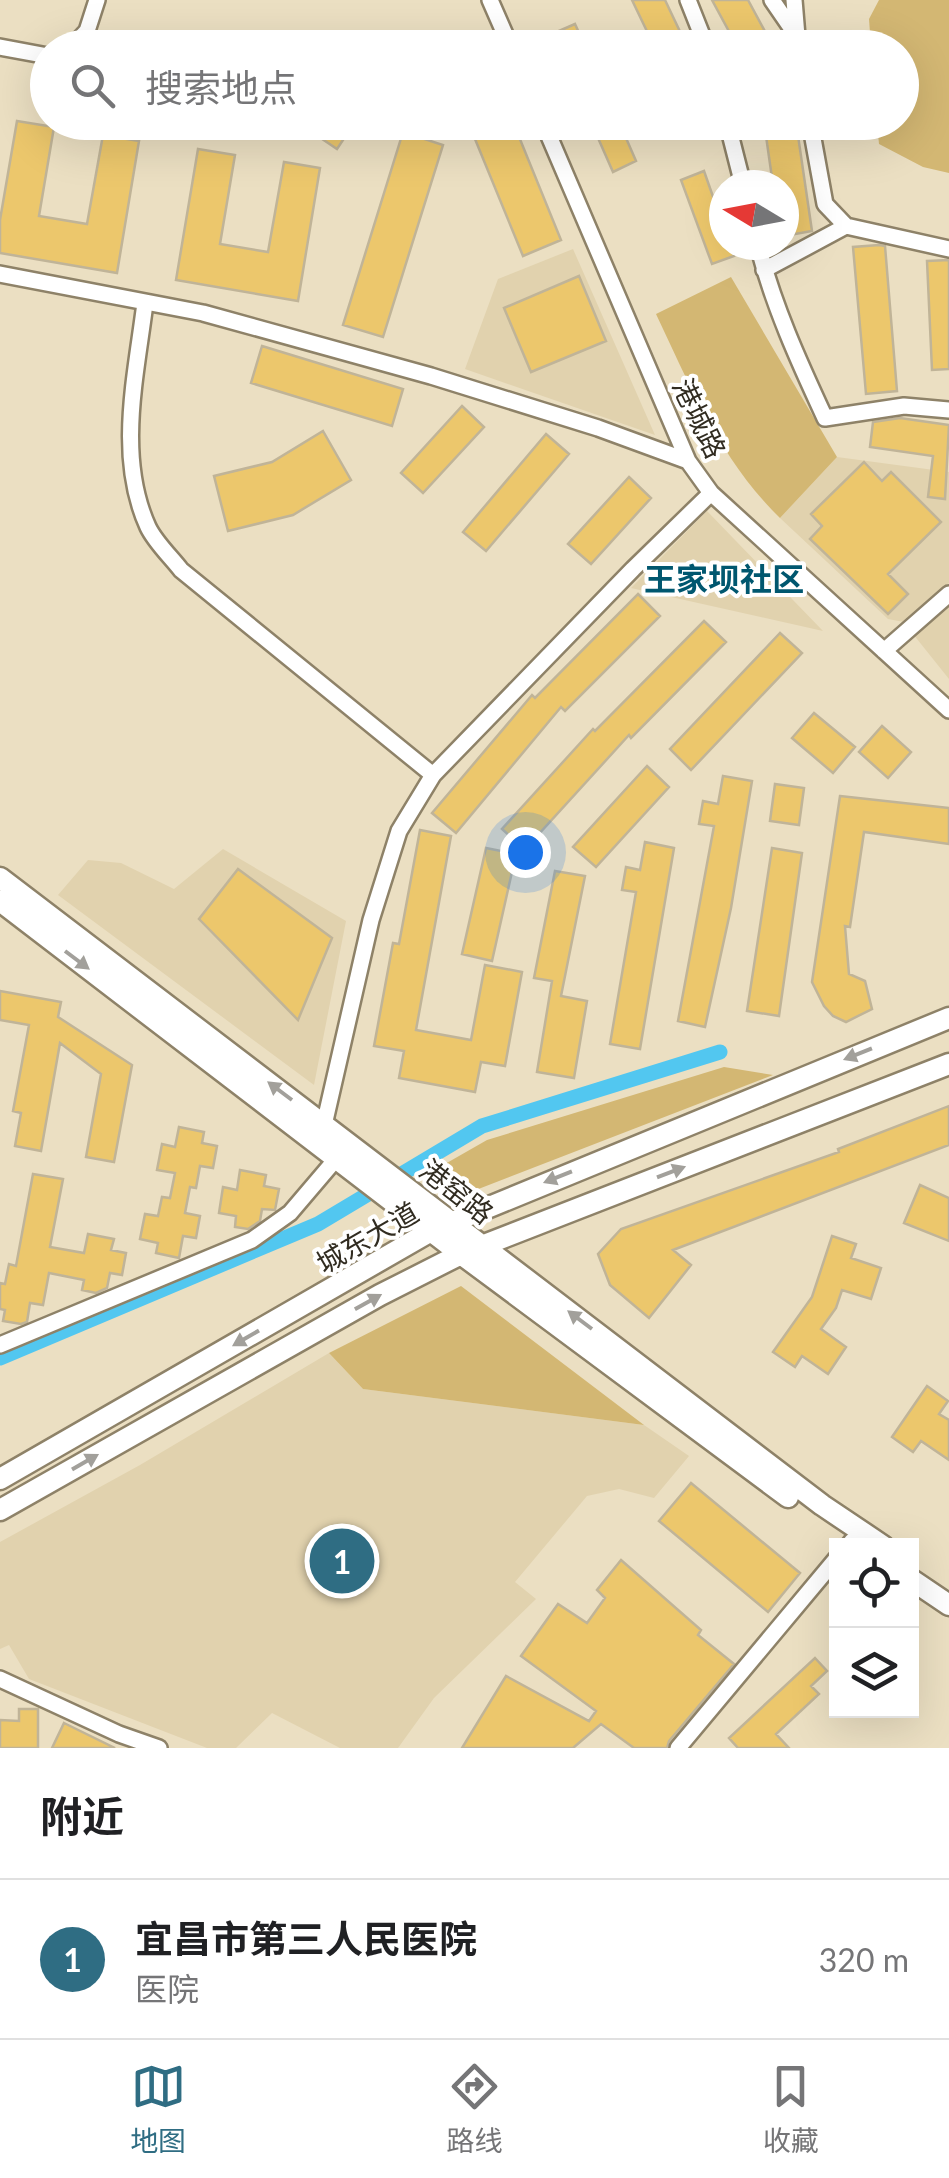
<!DOCTYPE html>
<html lang="zh">
<meta charset="utf-8">
<style>
body{margin:0;font-family:Lato,"Noto Sans SC",sans-serif;background:#f6f6f6;color:#202124}
.controls{position:absolute;right:30px;bottom:30px;display:grid;overflow:hidden;border-radius:0px;box-shadow:0 10px 40px #0002}
.controls button{width:90px;height:90px;display:grid;place-items:center;padding:0;border:0;border-bottom:2px solid #e0e0e0;background:#fff;color:#202124;font:50px sans-serif}
.compass{position:absolute;left:709px;top:170px;width:90px;height:90px;border-radius:50%;background:#fff;box-shadow:0 10px 40px #0002;rotate:280deg}
.you{position:absolute;left:525px;top:852px;width:35px;height:35px;margin:-25px;border:8px solid #fff;border-radius:50%;background:#1a73e8;box-shadow:0 0 0 15px #1a73e833}
.badge{display:grid;place-items:center;width:65px;height:65px;border-radius:50%;background:#2f6d83;color:#fff;font-size:32px;font-weight:700}
.pin{position:absolute;translate:-50% -50%;border:5px solid #fff;box-shadow:0 2px 10px #0006}
.list{margin:0;padding:0;list-style:none}
h2{display:flex;justify-content:space-between;align-items:center;height:130px;margin:0;padding:0 40px;font-size:42px}
h2 small{font-size:32px;font-weight:400;color:#757577}
.list li{display:grid;grid-template-columns:65px 1fr auto;gap:30px;align-items:center;box-sizing:border-box;height:160px;padding:0 40px;border-top:2px solid #e0e0e0}
.list b{display:block;font-size:38px;white-space:nowrap}
.list p{margin:0;font-size:32px;white-space:nowrap;color:#757577}
.list em{font-size:32px;font-style:normal;color:#757577}
.icon{flex:none;width:55px;height:55px;fill:none;stroke:currentColor;stroke-width:2;stroke-linecap:round;stroke-linejoin:round}
.map{position:relative;flex:none;width:949px;height:1748px;overflow:hidden}
.search{position:absolute;background:#fff;box-shadow:0 10px 40px #0002;left:30px;right:30px;top:30px;height:110px;display:flex;align-items:center;gap:25px;box-sizing:border-box;padding:0 35px;border-radius:55px;color:#757577;font-size:38px}
.sheet{height:290px;background:#fff}
nav{display:flex;justify-content:space-around;align-items:center;box-sizing:border-box;height:140px;border-top:2px solid #e0e0e0;background:#fff;font-size:28px;color:#757577}
nav a{display:grid;justify-items:center;gap:5px}
nav .on{color:#2f6d83}
.map>svg:first-child{display:block}
</style>
<div class="map">
<svg width="949" height="1748" viewBox="0 0 949 1748">
<rect width="100%" height="100%" fill="#ebdfc2"/>
<!-- built -->
<path fill="#e1d2ae" d="M573,249L655,435L465,369L498,279Z
M837,457L949,472V583L904,622L888,619L780,518Z
M707,511L823,631L631,588Z
M949,602V679L913,634Z
M223,849L346,921L314,1085L58,895L88,860L121,863L174,889Z
M329,1353L363,1389L644,1425L689,1456L654,1498L619,1489L587,1496L515,1582L536,1599L434,1698L398,1748H340L272,1713L236,1748H207L29,1679L9,1645L0,1649V1542L140,1465Z"/>
<!-- green -->
<path fill="#d3b773" d="M879,0H949V173L923,167L879,144L877,123L902,122V48L871,47L869,19Z
M731,277L837,457L780,518C722,462 690,386 656,314Z
M724,1067L773,1075L463,1195L431,1172L487,1140Z
M461,1286L644,1425L363,1389L329,1353Z"/>
<g fill="none" stroke-linecap="round" stroke-linejoin="round">
<!-- canal -->
<path stroke="#52c7f0" stroke-width="15" d="M0,1358L318,1224L482,1126L720,1052"/>
</g>
<!-- building -->
<path fill="#ecc76c" stroke="#c0b498" stroke-width="2.5" d="M632,0H665L684,40L669,48H655Z
M712,0H748L774,48H738Z
M575,24L586,48H558L552,34Z
M17,121L54,127L39,216L87,224L103,135L139,141L117,273L0,253V220Z
M297,122H355L337,149Z
M468,122H513L561,240L523,256Z
M591,122H619L636,161L613,172Z
M764,122H796L812,231L784,236V185H773Z
M403,132L443,145L383,337L343,325Z
M198,149L235,155L220,244L268,252L284,162L320,168L298,301L176,280Z
M704,171L724,228V245H730L734,256L712,264L681,180Z
M879,245L885,246L897,391L866,394L853,247Z
M949,260V369L932,370L927,261Z
M579,276L606,341L531,372L504,308Z
M262,346L403,389L392,426L251,383Z
M462,406L484,427L423,493L401,473Z
M900,418L949,425L945,499L928,497L933,456L870,447L873,422Z
M323,431L351,480L293,515L228,531L214,476L272,462Z
M546,434L569,454L486,551L463,532Z
M864,462L882,481L891,472L941,522L888,574L908,594L888,614L810,539L822,526L811,514Z
M629,477L651,498L591,564L568,544Z
M638,594L660,616L565,711L561,707L456,833L432,813L532,695L535,698Z
M704,621L726,642L631,738L629,735L527,847H522L502,829L593,729L595,731Z
M780,633L802,653L691,770L670,749Z
M814,713L855,747L833,773L792,738Z
M882,726L911,752L888,778L859,752Z
M647,766L669,787L596,867L573,847Z
M723,776L752,781L731,908L705,1027L678,1021L714,826L699,824L703,801L718,804Z
M775,784L804,788L799,825L770,821Z
M840,796L949,808V844L864,832L850,927L845,926L849,974L865,981L872,1009L846,1022L833,1016L824,1006L812,982Z
M420,830L451,836L416,1030L471,1040L485,965L522,972L505,1066L481,1062L475,1092L399,1078L404,1051L374,1046L393,943L399,944Z
M645,842L674,848L640,1049L610,1044L636,892L622,890L626,867L640,870Z
M486,848L516,854L492,961L462,954Z
M772,848L802,853L779,1016L747,1011Z
M238,869L332,938L298,1020L199,919Z
M555,871L585,876L561,996L587,1001L574,1078L537,1072L552,981L534,978Z
M0,991L61,1002L58,1017L132,1065L114,1162L86,1157L101,1074L60,1043L41,1151L15,1146L21,1113L13,1111L29,1025L0,1020Z
M949,1106V1145L673,1250L691,1265L649,1318L610,1285L598,1254L621,1229L839,1152L838,1149Z
M179,1127L204,1132L202,1143L217,1146L213,1168L200,1166L196,1188L190,1187L185,1213L200,1216L196,1238L183,1236L179,1258L156,1253L158,1243L140,1239L145,1214L158,1216L162,1197L170,1198L175,1173L157,1170L162,1144L175,1147Z
M240,1170L266,1175L264,1186L279,1189L275,1210L262,1209L260,1221L248,1229L235,1227L236,1216L219,1213L223,1187L237,1190Z
M33,1174L63,1179L50,1247L84,1253L88,1234L114,1239L111,1250L126,1253L122,1275L110,1273L107,1288L96,1293L82,1290L84,1280L49,1273L43,1305L30,1303L27,1322L21,1324L3,1321L5,1310L0,1309V1283L5,1284L9,1264L16,1266Z
M920,1185L949,1198V1241L904,1223Z
M832,1236L856,1244L851,1258L881,1268L871,1299L842,1290L836,1308L821,1329L846,1347L828,1374L802,1356L795,1367L773,1352L812,1297Z
M927,1386L948,1401L939,1414L949,1420V1460L921,1441L913,1452L892,1437Z
M691,1483L800,1573L768,1612L659,1521Z
M621,1560L701,1630L698,1635L734,1664L669,1741L667,1748H634L601,1724L573,1748H462L506,1676L589,1721L596,1711L521,1656L558,1604L587,1623L605,1598L597,1590Z
M815,1658L827,1671L811,1686L819,1694L776,1734L789,1748H738L729,1738Z
M19,1709H38V1748H0V1720L19,1721Z
M64,1723L115,1748H52Z"/>
<g fill="none" stroke-linecap="round" stroke-linejoin="round">
<!-- minor casing -->
<g stroke="#8e8268" stroke-width="20">
<path id="minor" d="M490,0L511,48
M688,0L707,48
M772,0L794,32
M794,0L798,48
M0,47L48,56
M71,48L87,31L97,0
M543,122L688,461L711,493L949,710
M727,122L743,185
M810,122L825,204L846,226L949,249
M758,245C773,305 799,362 825,418L904,406L949,410
M764,270L846,226
M0,274L203,313L431,376L598,428L688,461
M145,303C136,376 116,457 148,527C155,542 171,557 181,570L433,775
M884,651L949,594
M324,1125L371,920L399,831L433,775L633,569L711,493
M0,1345L252,1240L290,1213L336,1159
M848,1546L852,1541
M0,1679L119,1734L159,1748
M678,1748L836,1559"/>
</g>
<!-- major casing -->
<g stroke="#8e8268" stroke-width="25">
<path id="major" d="M0,878L822,1505L883,1546
M0,901L461,1254L788,1497
M0,1479L431,1231L949,1018
M0,1510L380,1295L461,1254L949,1064
M912,1580L949,1605"/>
</g>
<!-- minor -->
<use href="#minor" stroke="#fff" stroke-width="15"/>
<!-- major -->
<use href="#major" stroke="#fff" stroke-width="20"/>
</g>
<!-- one-way arrows -->
<defs><path id="oneway-solid" d="M-6-.8H1V-3.2L6.5 0L1 3.2V.8H-6Z" transform="scale(2.5)"/></defs>
<g fill="#a2a09b">
<use href="#oneway-solid" transform="translate(77 960) rotate(37)"/>
<use href="#oneway-solid" transform="translate(858 1054) rotate(158)"/>
<use href="#oneway-solid" transform="translate(280 1091) rotate(-143)"/>
<use href="#oneway-solid" transform="translate(671 1172) rotate(-21)"/>
<use href="#oneway-solid" transform="translate(558 1177) rotate(158)"/>
<use href="#oneway-solid" transform="translate(368 1302) rotate(-29)"/>
<use href="#oneway-solid" transform="translate(580 1320) rotate(-143)"/>
<use href="#oneway-solid" transform="translate(246 1338) rotate(150)"/>
<use href="#oneway-solid" transform="translate(85 1462) rotate(-30)"/>
</g>
<g text-anchor="middle" dominant-baseline="central" stroke-width="8" stroke-linejoin="round" paint-order="stroke">
<!-- street labels -->
<g font-size="28" fill="#312c21" stroke="#fff">
<text transform="translate(700 418) rotate(64)">港城路</text>
<text transform="translate(457 1191) rotate(38)">港窑路</text>
<text transform="translate(367 1237) rotate(-30)">城东大道</text>
</g>
<!-- quarter labels -->
<g font-size="32" font-weight="bold" fill="#00576f" stroke="#fff">
<text x="724" y="578">王家坝社区</text>
</g>
</g>
</svg>
<div class="controls">
<button><svg class="icon" aria-label="locate" viewBox="0 0 24 24"><circle cx="12" cy="12" r="6"/><path d="M12 2v4M12 18v4M2 12h4M18 12h4"/></svg></button>
<button><svg class="icon" aria-label="layers" viewBox="0 0 24 24"><path d="M12 4l9 5-9 5-9-5zM3 14l9 5 9-5"/></svg></button>
</div>
<svg class="compass" viewBox="-18 -18 36 36"><path d="M0-13l5 13h-10z" fill="#e53935"/><path d="M0 13l5-13h-10z" fill="#757577"/></svg>
<div class="you"></div>
<div class="pin badge" style="left:342px;top:1561px">1</div>
<div class="search"><svg class="icon" aria-label="search" viewBox="0 0 24 24"><circle cx="10" cy="10" r="6"/><path d="M15 15l6 6"/></svg>搜索地点</div>
</div>
<section class="sheet">
<h2>附近<small></small></h2>
<ul class="list">
<li><span class="badge">1</span><div><b>宜昌市第三人民医院</b><p>医院</p></div><em>320 m</em></li>
</ul>
</section>
<nav>
<a class="on"><svg class="icon" aria-label="map" viewBox="0 0 24 24"><path d="M3 6l6-2 6 2 6-2v14l-6 2-6-2-6 2zM9 4v14M15 6v14"/></svg>地图</a>
<a><svg class="icon" aria-label="directions" viewBox="0 0 24 24"><path d="M12 3l9 9-9 9-9-9zM9 14v-3h6M13 9l2 2-2 2"/></svg>路线</a>
<a><svg class="icon" aria-label="saved" viewBox="0 0 24 24"><path d="M7 4h10v16l-5-4-5 4z"/></svg>收藏</a>
</nav>
